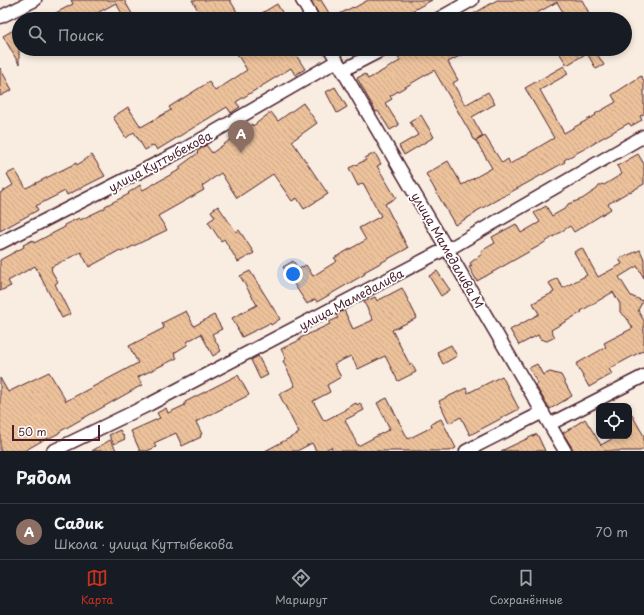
<!DOCTYPE html>
<html lang="ru">
<meta charset="utf-8">
<style>
body{margin:0;font-family:"Playpen Sans",sans-serif;background:#20242c;color:#f1f3f6}
.controls{position:absolute;right:12px;bottom:12px;display:grid;overflow:hidden;border-radius:8px;box-shadow:0 2px 6px #0003}
.controls button{width:36px;height:36px;display:grid;place-items:center;padding:0;border:0;border-bottom:1px solid #363941;background:#171b24;color:#f1f3f6;font:20px sans-serif}
.scale{position:absolute;left:12px;bottom:10px;width:88px;box-sizing:border-box;padding-left:4px;border:2px solid #4a1f2b;border-top:0;font-size:11px;line-height:14px;white-space:nowrap;color:#4a1f2b;-webkit-text-stroke:3px #fff;paint-order:stroke}
.you{position:absolute;left:293px;top:274px;width:14px;height:14px;margin:-10px;border:3px solid #fff;border-radius:50%;background:#1a73e8;box-shadow:0 0 0 6px #1a73e833}
.badge{display:grid;place-items:center;width:26px;height:26px;border-radius:50%;background:#c8321e;color:#fff;font-size:13px;font-weight:700}
.pin{position:absolute;translate:-50% -33px;filter:drop-shadow(0 1px 2px #0008)}
.pin::after{content:'';position:absolute;top:21px;width:14px;height:12px;background:inherit;clip-path:polygon(0 0,100% 0,50% 100%)}
.list{margin:0;padding:0;list-style:none}
h2{display:flex;justify-content:space-between;align-items:center;height:52px;margin:0;padding:0 16px;font-size:17px}
h2 small{font-size:13px;font-weight:400;color:#9ea1a6}
.list li{display:grid;grid-template-columns:26px 1fr auto;gap:12px;align-items:center;box-sizing:border-box;height:56px;padding:0 16px;border-top:1px solid #363941}
.list b{display:block;font-size:15px;white-space:nowrap}
.list p{margin:0;font-size:13px;white-space:nowrap;color:#9ea1a6}
.list em{font-size:13px;font-style:normal;color:#9ea1a6}
.icon{flex:none;width:22px;height:22px;fill:none;stroke:currentColor;stroke-width:2;stroke-linecap:round;stroke-linejoin:round}
.map{position:relative;flex:none;width:644px;height:451px;overflow:hidden}
.search{position:absolute;background:#171b24;box-shadow:0 2px 6px #0003;left:12px;right:12px;top:12px;height:44px;display:flex;align-items:center;gap:10px;box-sizing:border-box;padding:0 14px;border-radius:22px;color:#9ea1a6;font-size:15px}
.sheet{height:108px;background:#171b24}
nav{display:flex;justify-content:space-around;align-items:center;box-sizing:border-box;height:56px;border-top:1px solid #363941;background:#171b24;font-size:11px;color:#9ea1a6}
nav a{display:grid;justify-items:center;gap:2px}
nav .on{color:#c8321e}
.map>svg:first-child{display:block}
</style>
<div class="map">
<svg width="644" height="451" viewBox="0 0 644 451">
<defs>
<pattern id="building-back-hatch" width="6" height="6" patternUnits="userSpaceOnUse"><rect width="6" height="6" fill="#ecc29b"/><path d="M-1 5l2 2M0 0l6 6M5-1l2 2" fill="none" stroke="#cca686"/></pattern>
</defs>
<rect width="100%" height="100%" fill="#f9ede1"/>
<filter id="ink" filterUnits="userSpaceOnUse"><feTurbulence type="fractalNoise" baseFrequency=".025" numOctaves="2"/><feDisplacementMap in="SourceGraphic" scale="8" xChannelSelector="R" yChannelSelector="G"/><feConvolveMatrix kernelMatrix="1 2 1 2 8 2 1 2 1" color-interpolation-filters="sRGB"/></filter>
<g filter="url(#ink)">
<!-- building -->
<path fill="url(#building-back-hatch)" stroke="#4a1f2b" d="M71,0H124L135,19H125L116,3L86,19H44L73,4Z
M192,0H230L237,12L225,19H203Z
M311,0H321L332,18L353,7L354,8L368,0H432L410,12L414,19H321Z
M497,0H582L589,13L577,19H567L557,2L526,19H465Z
M277,4L286,19H252Z
M19,27V64L3,36Z
M234,49H292L305,69L295,75L291,68L236,102L240,107L231,113L227,107L157,150L154,145L145,150L134,132L126,138L113,117L128,107L141,127L171,110L169,107L209,82L215,91L247,70Z
M411,49H473L448,62L458,80L453,83L465,105L488,92L495,104L472,117L483,136L475,141L434,70L390,96L392,99L385,103L399,125L390,130L378,111L376,112L357,78L365,74L368,79L400,61L398,57Z
M557,49H594L604,65L596,69L587,53L567,65Z
M564,66L568,74L540,90L564,133L596,115L595,114L616,102L612,95L641,76L644,81V114L640,116L642,120L631,126L629,123L595,142V143L564,160L565,162L475,212L476,213L455,225L426,174L448,161L462,185L492,168L476,141L485,136L502,163L508,159L510,164L554,138L525,88Z
M0,68L12,90L0,96Z
M335,87L347,107L337,113L326,92Z
M303,103L317,123L292,141L328,194L304,209L297,198L292,201L273,174L237,198L221,173L202,186L204,190L158,216L167,230L121,252L120,250L89,267L81,252L51,267L52,269L51,270L58,282L55,284L70,314L62,318L35,266L8,281L11,286L0,291V260L24,247L23,245L33,240L34,243L65,227L64,225L79,218L80,220L105,208V206L129,194L128,193L140,185L143,190L181,169L179,167L198,153L197,152L206,145L212,153L252,124L253,126L271,112L278,121Z
M421,115L434,137L404,155L399,146L418,135L410,122Z
M375,153L381,164L377,166L396,198L385,204L408,248L364,272L365,274L317,302L315,299L307,304L283,267L293,261L299,269L306,265L313,276L337,261L334,258L366,240L359,228L381,216L363,183L358,186L349,168L366,160L365,158Z
M638,154L644,164V184L630,192V191L608,204L611,209L574,232L570,226L539,246L477,281L469,267L472,266L470,263L482,254L481,251L495,243L492,237L516,224L521,233L540,222L534,213L546,206L552,216L566,208L568,204L582,199L597,189L599,186L602,184L604,185L622,174L617,166Z
M92,155L105,176L67,195L65,191L36,206L38,210L0,231V193L13,185L7,174L15,170L26,188L76,163L77,165Z
M218,206L236,232L239,230L254,253L238,262L224,239L221,241L208,222L215,217L211,211Z
M582,248L598,277L622,264L619,259L640,250L644,259V278L637,266L619,277L631,296L643,301L638,310L644,321V350L609,369L612,374L589,387L576,364L606,347L604,343L633,328L626,317L620,312V304L613,292L581,311L582,312L551,330L555,337L547,341L540,339L538,335L519,345L510,330L539,314L533,303L554,292L549,283L557,278L563,288L587,275L574,252Z
M250,271L280,319L271,325L270,323L242,337L232,318L257,305L240,276Z
M437,271L450,290L441,296L429,276Z
M402,288L417,318L392,330L410,365L412,364L416,372L398,381L385,356L358,369L351,356L334,364L341,377L327,385L330,392L313,401L324,421L345,410V409L356,403L357,405L360,403L364,410L345,420L358,446L390,429L377,403L387,398L408,439L432,427L431,424L441,419L456,448L450,451H333L331,447L323,451H316L312,443L297,451H265L299,433L279,394L295,386L283,361L286,359L281,349L300,340V338L330,324L329,322L338,318L336,315L344,310L353,329L373,320L364,302L375,297L377,301Z
M186,311L194,326L214,315L222,329L212,334L221,351L213,356L201,334L188,341L187,345L174,353L177,358L138,377L142,385L59,432V433L48,439L47,438L24,451H0V378L8,392L49,372L66,401L138,363L129,346L164,328L162,323Z
M451,345L457,356L443,364L437,352Z
M258,356L268,375L260,379L251,360Z
M537,364L543,375L550,372L561,375L572,396L550,409L535,385L538,384L529,368Z
M238,375L249,395L196,422L202,434L200,435L201,437L182,446L176,433L154,443L156,447L147,451H140L131,431L160,418L157,413L166,408L168,413L185,405V402Z
M502,376L519,409L470,435L461,417L449,423L439,401L466,388L468,393Z
M629,410L644,436V449L640,451H574L563,433L585,419L601,445L617,436H629Z
M120,430L125,439L114,444L109,435Z
M537,434L545,451H501Z
M110,440L117,451H92Z"/>
<g fill="none" stroke-linecap="round" stroke-linejoin="round">
<!-- minor casing -->
<g stroke="#4a1f2b" stroke-width="15">
<path id="minor" d="M302,0L313,19
M0,17L35,0
M438,19L472,0
M330,49L565,451
M343,70L384,49
M0,243L181,151L337,61
M550,424L644,376
M53,451L150,404L447,248L454,246L644,136
M466,451L543,412"/>
</g>
<!-- minor -->
<use href="#minor" stroke="#fff" stroke-width="12"/>
</g>
</g>
<g text-anchor="middle" dominant-baseline="central" stroke-width="3.5" stroke-linejoin="round" paint-order="stroke">
<!-- street labels -->
<g font-size="12" fill="#4a1f2b" stroke="#fff">
<text transform="translate(160 161) rotate(-28)">улица Куттыбекова</text>
<text transform="translate(448 250) rotate(60)">улица Мамедалива М</text>
<text transform="translate(351 299) rotate(-28)">улица Мамедалива</text>
</g>
</g>
</svg>
<div class="controls">
<button><svg class="icon" aria-label="locate" viewBox="0 0 24 24"><circle cx="12" cy="12" r="6"/><path d="M12 2v4M12 18v4M2 12h4M18 12h4"/></svg></button>
</div>
<div class="scale">50 m</div>
<div class="you"></div>
<div class="pin badge" style="left:241px;top:153px;background:#8d6e63">A</div>
<div class="search"><svg class="icon" aria-label="search" viewBox="0 0 24 24"><circle cx="10" cy="10" r="6"/><path d="M15 15l6 6"/></svg>Поиск</div>
</div>
<section class="sheet">
<h2>Рядом<small></small></h2>
<ul class="list">
<li><span class="badge" style="background:#8d6e63">A</span><div><b>Садик</b><p>Школа · улица Куттыбекова</p></div><em>70 m</em></li>
</ul>
</section>
<nav>
<a class="on"><svg class="icon" aria-label="map" viewBox="0 0 24 24"><path d="M3 6l6-2 6 2 6-2v14l-6 2-6-2-6 2zM9 4v14M15 6v14"/></svg>Карта</a>
<a><svg class="icon" aria-label="directions" viewBox="0 0 24 24"><path d="M12 3l9 9-9 9-9-9zM9 14v-3h6M13 9l2 2-2 2"/></svg>Маршрут</a>
<a><svg class="icon" aria-label="saved" viewBox="0 0 24 24"><path d="M7 4h10v16l-5-4-5 4z"/></svg>Сохранённые</a>
</nav>
